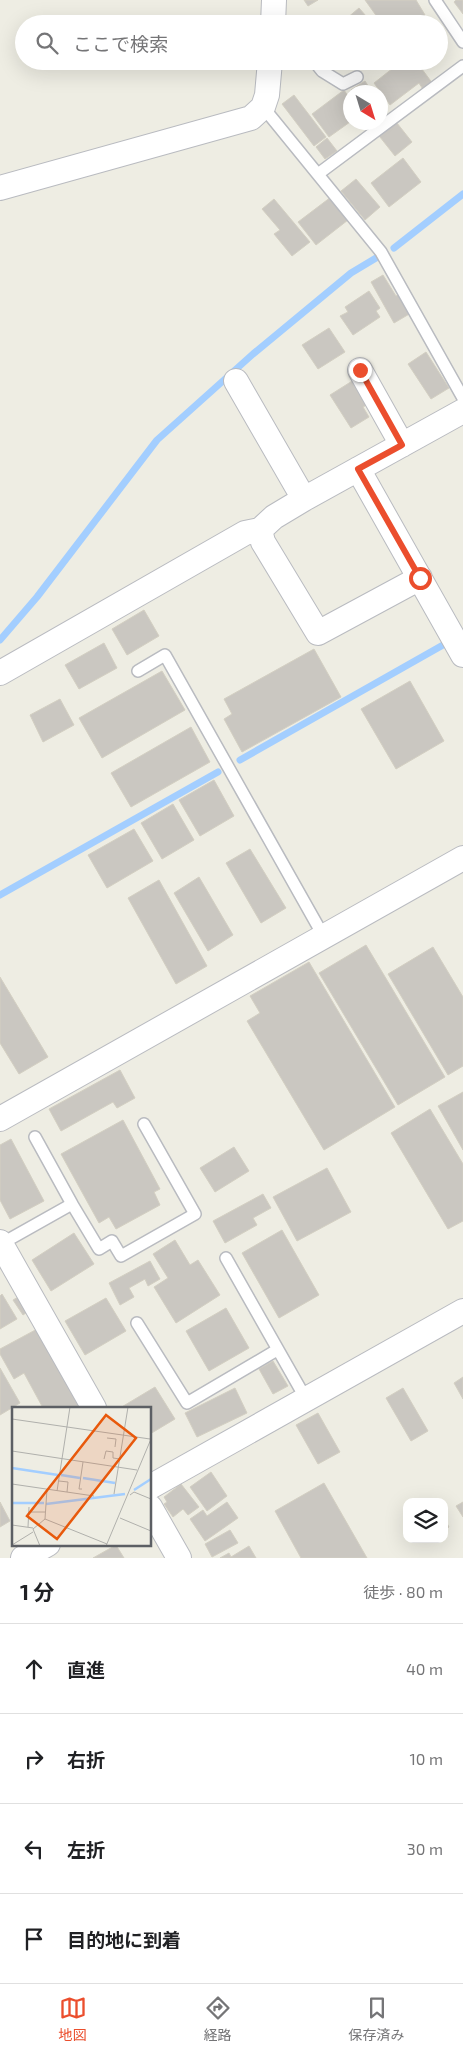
<!DOCTYPE html>
<html lang="ja">
<meta charset="utf-8">
<style>
body{margin:0;font-family:"Exo 2","Noto Sans JP",sans-serif;background:#f6f6f6;color:#202124}
.controls{position:absolute;right:15px;bottom:15px;display:grid;overflow:hidden;border-radius:10px;box-shadow:0 5px 20px #0002}
.controls button{width:45px;height:45px;display:grid;place-items:center;padding:0;border:0;border-bottom:1px solid #e0e0e0;background:#fff;color:#202124;font:25px sans-serif}
.compass{position:absolute;left:343px;top:85px;width:45px;height:45px;border-radius:50%;background:#fff;box-shadow:0 5px 20px #0002;rotate:142deg}
.stop{position:absolute;width:15px;height:15px;margin:-11px;border:4px solid #eb4e2d;border-radius:50%;background:#fff}
.stop.end{background:#eb4e2d;border-color:#fff;box-shadow:0 1px 5px #0008}
.list{margin:0;padding:0;list-style:none}
h2{display:flex;justify-content:space-between;align-items:center;height:65px;margin:0;padding:0 20px;font-size:21px}
h2 small{font-size:16px;font-weight:400;color:#757577}
.list li{display:grid;grid-template-columns:32px 1fr auto;gap:15px;align-items:center;box-sizing:border-box;height:90px;padding:0 20px;border-top:1px solid #e0e0e0}
.list b{display:block;font-size:19px;white-space:nowrap}
.list em{font-size:16px;font-style:normal;color:#757577}
.icon{flex:none;width:28px;height:28px;fill:none;stroke:currentColor;stroke-width:2;stroke-linecap:round;stroke-linejoin:round}
.map{position:relative;flex:none;width:463px;height:1558px;overflow:hidden}
.search{position:absolute;background:#fff;box-shadow:0 5px 20px #0002;left:15px;right:15px;top:15px;height:55px;display:flex;align-items:center;gap:12px;box-sizing:border-box;padding:0 18px;border-radius:28px;color:#757577;font-size:19px}
.sheet{height:425px;background:#fff}
nav{display:flex;justify-content:space-around;align-items:center;box-sizing:border-box;height:70px;border-top:1px solid #e0e0e0;background:#fff;font-size:14px;color:#757577}
nav a{display:grid;justify-items:center;gap:2px}
nav .on{color:#eb4e2d}
.map>svg:first-child{display:block}
</style>
<div class="map">
<svg width="463" height="1558" viewBox="0 0 463 1558">
<rect width="100%" height="100%" fill="#eeede3"/>
<g fill="none" stroke-linecap="round" stroke-linejoin="round">
<!-- stream -->
<path stroke="#a3ceff" stroke-width="7" d="M394,248L463,194
M0,640L37,597L157,440L253,354L351,273L376,258
M240,760L443,645
M0,895L218,772"/>
</g>
<!-- building -->
<path fill="#cac7c1" stroke="#d3cfc2" d="M304,0H318L308,6Z
M365,0H416L425,15L413,24H394L389,16L380,21Z
M456,0H463V14L454,2Z
M359,8L373,24H340Z
M321,61H340L341,62L329,72Z
M402,61H405L408,65L416,61L433,84L424,91L419,83L390,105L374,83Z
M365,81L372,92H353L351,90Z
M344,90L350,99V122L329,137L312,114Z
M294,95L326,137L314,146L282,104Z
M393,118L412,142L395,156L376,132Z
M327,138L337,151L325,159L316,147Z
M403,158L421,182L389,207L371,183Z
M356,179L380,207L365,220L341,191Z
M331,197L348,220L316,245L298,222Z
M274,199L310,242L292,256L274,234L280,230L262,209Z
M383,275L396,296L400,294L411,313L394,323L371,282Z
M369,291L380,308L376,311L380,317L353,335L340,316L348,312L345,307Z
M329,328L345,352L318,369L302,345Z
M426,352L449,388L431,399L408,364Z
M357,378L372,402L363,407L369,417L351,428L330,395Z
M144,610L159,636L127,655L112,629Z
M104,643L117,668L79,689L65,665Z
M314,649L341,697L242,752L224,719L232,714L224,699Z
M162,671L185,710L102,758L79,718Z
M410,681L444,741L396,769L361,709Z
M60,699L74,725L43,742L30,715Z
M191,727L210,762L131,807L111,773Z
M214,780L234,816L200,836L179,800Z
M173,804L194,840L162,859L141,823Z
M134,829L153,861L107,888L88,855Z
M250,849L286,908L261,923L226,863Z
M199,877L233,935L208,951L174,893Z
M159,880L207,966L176,984L128,898Z
M366,945L445,1077L398,1105L319,973Z
M433,947L463,997V1066L448,1075L388,974Z
M309,962L395,1107L324,1150L247,1021L260,1013L250,996Z
M0,977L48,1057L19,1074L0,1043Z
M120,1070L135,1098L117,1108L113,1102L61,1131L49,1109Z
M463,1092V1150L438,1106Z
M430,1109L463,1164V1221L448,1229L391,1133Z
M123,1120L160,1189L154,1192L160,1205L116,1229L109,1217L99,1223L61,1154Z
M11,1139L44,1201L10,1219L0,1200V1145Z
M234,1147L249,1171L215,1192L200,1168Z
M327,1168L351,1212L297,1241L273,1197Z
M263,1194L271,1208L253,1218L257,1225L225,1243L213,1221Z
M282,1230L319,1295L279,1318L242,1253Z
M74,1233L94,1264L51,1291L32,1260Z
M175,1240L190,1265L198,1260L220,1295L176,1323L154,1287L168,1278L153,1254Z
M150,1261L160,1279L148,1286L145,1279L129,1288L134,1297L120,1305L109,1283Z
M27,1292L36,1306L23,1315L13,1300Z
M2,1294L17,1319L0,1329V1296Z
M106,1298L126,1331L85,1355L65,1321Z
M226,1308L249,1348L209,1371L186,1331Z
M39,1328L84,1408H43L24,1373L14,1379L0,1354V1349Z
M273,1361L288,1386L273,1394L259,1369Z
M0,1368L20,1403L0,1415Z
M463,1377V1399L454,1383Z
M155,1387L175,1419L150,1434V1408H120Z
M235,1388L247,1413L197,1437L185,1413Z
M403,1388L428,1431L411,1441L386,1398Z
M318,1413L340,1452L318,1464L296,1425Z
M211,1472L227,1496L207,1511L190,1487Z
M324,1483L367,1558H301L275,1511Z
M181,1484L199,1507L188,1515L183,1509L173,1517L164,1504L167,1502L164,1497Z
M0,1502L10,1521L0,1527Z
M227,1502L238,1518L205,1541L190,1519L203,1510L207,1516Z
M463,1502V1517L456,1506Z
M444,1518L449,1527L444,1530Z
M230,1530L238,1543L212,1557L205,1544Z
M116,1545L124,1558H93Z
M249,1546L256,1558H220L229,1553L231,1557Z"/>
<g fill="none" stroke-linecap="round" stroke-linejoin="round">
<!-- lane casing -->
<g stroke="#b9bbc0" stroke-width="14">
<path id="lane" d="M435,0L463,42
M314,61L322,71L343,84L357,77
M263,107L381,252L463,398
M318,174L463,66
M138,671L165,655L324,937
M35,1137L72,1204
M1,1244L72,1204L99,1249L112,1241L121,1256L195,1214L144,1124
M226,1258L306,1399
M137,1323L187,1403L277,1350"/>
</g>
<!-- street casing -->
<g stroke="#b9bbc0" stroke-width="26">
<path id="street" d="M273,24L274,0
M0,188L251,118L263,107L267,95L270,61
M360,370L402,445
M236,381L304,499
M358,469L463,655
M260,530L263,542L318,633L420,578
M0,673L245,533L260,530L274,517L304,499L463,411
M0,1119L463,858
M0,1242L94,1408
M150,1487L463,1311
M150,1507L179,1558
M23,1558L48,1544"/>
</g>
<!-- lane -->
<use href="#lane" stroke="#fff" stroke-width="11"/>
<!-- street -->
<use href="#street" stroke="#fff" stroke-width="24"/>
</g>
<g fill="none" stroke-linecap="round" stroke-linejoin="round">
<!-- route -->
<path stroke="#eb4e2d" stroke-width="6" d="M360,370L402,445L358,469L420,578"/>
</g>
<!-- overview -->
<g transform="translate(12 1407)">
<rect width="139" height="139" fill="#eeede3"/>
<path fill="none" stroke="#a3ceff" stroke-width="2.5" d="M0,61L46,68M49,68L68,71M71,71L103,76M122,83L139,72M0,96H32M34,97L113,87"/>
<path fill="none" stroke="#b0b0ac" stroke-width="1" d="M0,12L138,32M95,31L104,32L103,40M0,44L125,63M92,52L94,44L101,45V51L108,52M47,74L56,75L55,85M0,77L82,89M70,82H67L71,55M45,84L58,0M102,87L116,0M118,88L122,85L139,92M17,105H33M108,111L139,124M33,112L95,137M0,118L21,121M16,120L17,100M0,138L21,125M28,139L21,122L33,112L35,82M94,139L139,32"/>
<path fill="#e8590c" fill-opacity="0.15" stroke="#e8590c" stroke-width="2.5" d="M94,8L124,31L45,132L15,109Z"/>
<rect width="139" height="139" fill="none" stroke="#5c5f64" stroke-width="2.5"/>
</g>
</svg>
<div class="controls">
<button><svg class="icon" aria-label="layers" viewBox="0 0 24 24"><path d="M12 4l9 5-9 5-9-5zM3 14l9 5 9-5"/></svg></button>
</div>
<svg class="compass" viewBox="-18 -18 36 36"><path d="M0-13l5 13h-10z" fill="#e53935"/><path d="M0 13l5-13h-10z" fill="#757577"/></svg>
<div class="stop" style="left:420px;top:578px"></div>
<div class="stop end" style="left:360px;top:370px"></div>
<div class="search"><svg class="icon" aria-label="search" viewBox="0 0 24 24"><circle cx="10" cy="10" r="6"/><path d="M15 15l6 6"/></svg>ここで検索</div>
</div>
<section class="sheet">
<h2>1 分<small>徒歩 · 80 m</small></h2>
<ul class="list">
<li><svg class="icon" aria-label="ahead" viewBox="0 0 24 24"><path d="M12 20V5M6 11l6-6 6 6"/></svg><div><b>直進</b></div><em>40 m</em></li>
<li><svg class="icon" aria-label="right" viewBox="0 0 24 24"><path d="M7 20v-9h11M14 6l5 5-5 5"/></svg><div><b>右折</b></div><em>10 m</em></li>
<li><svg class="icon" aria-label="left" viewBox="0 0 24 24"><path d="M17 20v-9H6M10 6l-5 5 5 5"/></svg><div><b>左折</b></div><em>30 m</em></li>
<li><svg class="icon" aria-label="arrive" viewBox="0 0 24 24"><path d="M6 21V4h12l-3 4 3 4H6"/></svg><div><b>目的地に到着</b></div></li>
</ul>
</section>
<nav>
<a class="on"><svg class="icon" aria-label="map" viewBox="0 0 24 24"><path d="M3 6l6-2 6 2 6-2v14l-6 2-6-2-6 2zM9 4v14M15 6v14"/></svg>地図</a>
<a><svg class="icon" aria-label="directions" viewBox="0 0 24 24"><path d="M12 3l9 9-9 9-9-9zM9 14v-3h6M13 9l2 2-2 2"/></svg>経路</a>
<a><svg class="icon" aria-label="saved" viewBox="0 0 24 24"><path d="M7 4h10v16l-5-4-5 4z"/></svg>保存済み</a>
</nav>
